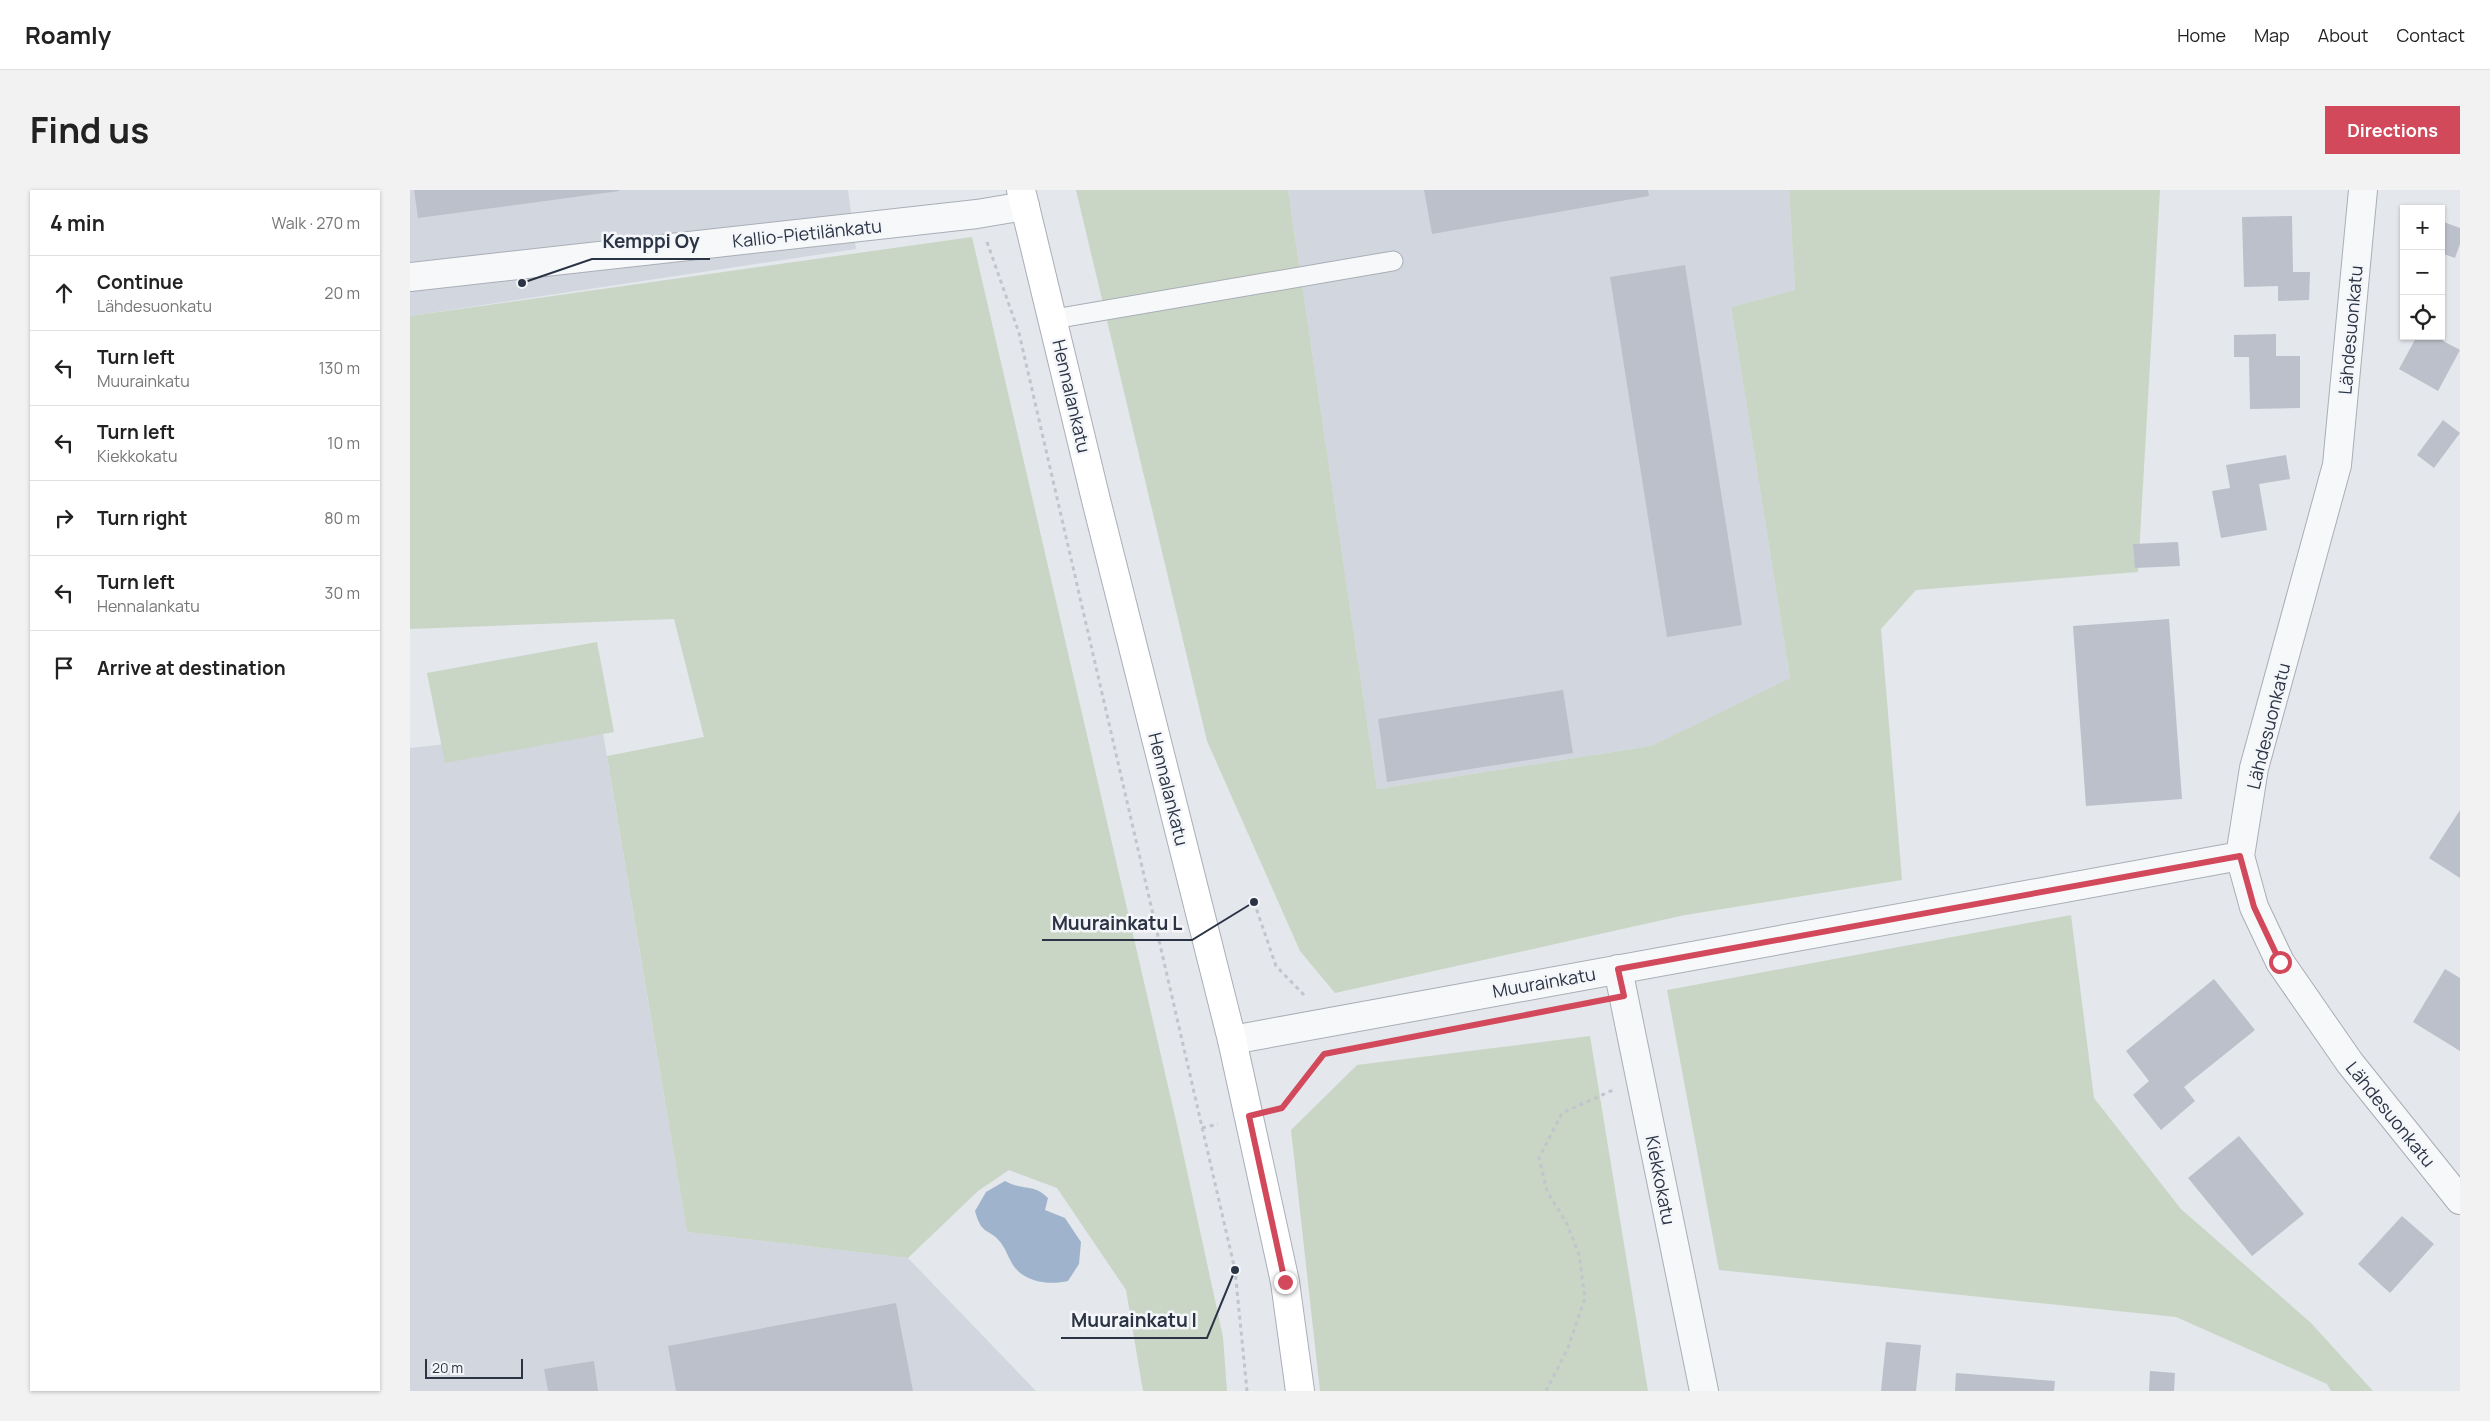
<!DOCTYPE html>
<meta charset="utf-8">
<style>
body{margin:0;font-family:Manrope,sans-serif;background:#f2f2f2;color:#222}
.controls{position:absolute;right:15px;top:15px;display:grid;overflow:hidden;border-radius:0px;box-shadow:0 1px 4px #0004}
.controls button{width:45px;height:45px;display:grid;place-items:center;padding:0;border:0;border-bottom:1px solid #e0e0e0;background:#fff;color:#222;font:25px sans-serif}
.scale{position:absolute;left:15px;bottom:12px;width:98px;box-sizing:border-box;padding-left:5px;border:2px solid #2b3445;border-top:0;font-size:14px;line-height:18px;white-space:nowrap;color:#2b3445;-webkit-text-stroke:4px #f4f6f9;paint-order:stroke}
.stop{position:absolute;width:15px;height:15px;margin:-11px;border:4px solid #d1495b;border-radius:50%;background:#fff}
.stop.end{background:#d1495b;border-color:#fff;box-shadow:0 1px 5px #0008}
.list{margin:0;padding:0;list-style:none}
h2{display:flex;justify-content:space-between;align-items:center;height:65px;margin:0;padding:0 20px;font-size:21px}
h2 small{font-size:16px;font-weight:400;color:#767676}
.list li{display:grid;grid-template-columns:32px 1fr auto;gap:15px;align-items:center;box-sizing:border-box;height:75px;padding:0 20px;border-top:1px solid #e0e0e0}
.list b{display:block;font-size:19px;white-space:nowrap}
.list p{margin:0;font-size:16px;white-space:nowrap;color:#767676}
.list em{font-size:16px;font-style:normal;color:#767676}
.icon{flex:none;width:28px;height:28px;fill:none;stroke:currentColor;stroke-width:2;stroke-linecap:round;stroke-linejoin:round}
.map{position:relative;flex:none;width:2050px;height:1201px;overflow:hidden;border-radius:0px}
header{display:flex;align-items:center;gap:30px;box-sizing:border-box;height:70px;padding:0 25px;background:#fff;border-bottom:1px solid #e0e0e0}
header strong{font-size:24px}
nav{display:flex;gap:28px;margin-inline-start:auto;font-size:18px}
.intro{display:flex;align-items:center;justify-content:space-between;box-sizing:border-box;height:120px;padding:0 30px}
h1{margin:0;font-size:35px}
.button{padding:12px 22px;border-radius:0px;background:#d1495b;color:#fff;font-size:18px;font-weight:700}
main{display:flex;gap:30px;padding:0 30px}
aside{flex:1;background:#fff;border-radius:0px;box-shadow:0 1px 4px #0004}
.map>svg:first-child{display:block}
</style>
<header>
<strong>Roamly</strong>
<nav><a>Home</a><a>Map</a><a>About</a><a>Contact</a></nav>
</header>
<div class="intro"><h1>Find us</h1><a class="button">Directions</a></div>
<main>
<aside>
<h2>4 min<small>Walk · 270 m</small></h2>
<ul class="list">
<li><svg class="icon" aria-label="ahead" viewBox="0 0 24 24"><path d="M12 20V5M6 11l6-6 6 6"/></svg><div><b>Continue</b><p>Lähdesuonkatu</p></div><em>20 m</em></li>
<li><svg class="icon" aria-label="left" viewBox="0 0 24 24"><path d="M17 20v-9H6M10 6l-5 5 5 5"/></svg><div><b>Turn left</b><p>Muurainkatu</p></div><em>130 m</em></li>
<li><svg class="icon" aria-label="left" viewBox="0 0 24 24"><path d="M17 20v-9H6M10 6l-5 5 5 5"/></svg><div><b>Turn left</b><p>Kiekkokatu</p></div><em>10 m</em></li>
<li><svg class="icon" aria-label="right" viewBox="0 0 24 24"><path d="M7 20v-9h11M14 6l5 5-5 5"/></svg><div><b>Turn right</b></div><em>80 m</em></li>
<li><svg class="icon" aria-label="left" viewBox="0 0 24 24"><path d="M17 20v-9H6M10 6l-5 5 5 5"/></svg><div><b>Turn left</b><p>Hennalankatu</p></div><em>30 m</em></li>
<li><svg class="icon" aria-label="arrive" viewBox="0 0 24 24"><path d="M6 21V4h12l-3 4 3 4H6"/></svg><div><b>Arrive at destination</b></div></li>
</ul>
</aside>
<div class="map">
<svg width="2050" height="1201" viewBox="0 0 2050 1201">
<rect width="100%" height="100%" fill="#e4e7ec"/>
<!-- built -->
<path fill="#d2d6de" d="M0,0H438L446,59L0,126Z
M878,0H1379L1385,100L1321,117L1380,488L1241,556L967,599Z
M192,537L277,1042L498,1068L626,1201H0V558Z"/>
<!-- green -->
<path fill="#c9d6c5" d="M666,0H878L967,599L1241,556L1380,488L1321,117L1385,100L1379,0H1750L1728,382L1506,400L1471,439L1492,690L1275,725L925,803L890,761L797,551Z
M562,47L767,935L813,1147L817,1201H733L716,1100L647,998L599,980L568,1001L498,1068L277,1042L197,566L294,547L264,429L0,439V126Z
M187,452L204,542L35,573L17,483Z
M1661,725L1684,908L1771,1019L1901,1133L1963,1201H1921L1917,1194L1766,1127L1309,1080L1257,800Z
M1180,846L1238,1201H910L881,940L947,875Z"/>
<!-- water -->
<path fill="#9fb4cc" d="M595,991C613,1001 623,993 638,1008L635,1020L655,1028L671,1052L669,1074L658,1091C642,1095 619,1093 607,1080C600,1073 597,1061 591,1053C579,1037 572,1047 565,1021L576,1002Z"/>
<!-- building -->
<path fill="#bbc0ca" d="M4,0H209V1L8,28Z
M1014,0H1238L1239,6L1022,44Z
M1882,26L1883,82H1900L1899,110L1868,111V96L1834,97L1832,27Z
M2031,31L2050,38V54L2045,68L2031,63Z
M1275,75L1332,435L1257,447L1200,87Z
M1866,144V166H1890V218L1840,219L1839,167H1824V145Z
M2007,146H2024L2050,160L2028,201L1989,179Z
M2033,230L2050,243L2024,278L2007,265Z
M1876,265L1880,289L1849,294L1857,340L1811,348L1802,301L1820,298L1816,275Z
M1768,352L1770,376L1725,378L1723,354Z
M1759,429L1772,609L1676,616L1663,436Z
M1153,500L1163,563L977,592L968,529Z
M2050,620V688L2019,668Z
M2035,779L2050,788V861L2003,832Z
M1804,789L1845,840L1774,897L1785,911L1751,940L1723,905L1739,891L1716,861Z
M1829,946L1894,1024L1842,1066L1778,988Z
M1992,1026L2024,1054L1980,1103L1948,1074Z
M486,1113L503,1201H266L258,1156Z
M1476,1152L1511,1155L1506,1201H1471Z
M184,1171L188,1201H138L134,1179Z
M1740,1181L1765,1183L1764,1201H1739Z
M1546,1183L1645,1191L1644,1201H1545Z"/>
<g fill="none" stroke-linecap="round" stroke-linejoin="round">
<!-- lane casing -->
<g stroke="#a9aeb7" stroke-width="21">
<path id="lane" d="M644,129L983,71"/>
</g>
<!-- street casing -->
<g stroke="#a9aeb7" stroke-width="30">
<path id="street" d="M1953,0L1927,275L1844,578L1830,666L1844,717L1870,772L1940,873L2050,1010
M0,87L567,24L615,16
M1208,779L1294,1201
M822,850L1830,666"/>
</g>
<!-- secondary casing -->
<g stroke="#a9aeb7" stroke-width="30">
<path id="secondary" d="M611,0L686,310L822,850L875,1092L890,1201"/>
</g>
<!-- path -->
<path stroke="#c2c5cb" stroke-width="3" stroke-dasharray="4 4" stroke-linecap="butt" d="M577,52L609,143L825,1080L837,1201
M844,712L866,776L894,805
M868,919L872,918L913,865
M792,938L808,934
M1136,1201L1158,1158L1175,1108L1169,1065L1157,1034L1137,1001L1129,968L1152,923L1203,900"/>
<!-- lane -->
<use href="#lane" stroke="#f7f8fa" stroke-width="19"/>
<!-- street -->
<use href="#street" stroke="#f7f8fa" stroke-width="28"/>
<!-- secondary -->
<use href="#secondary" stroke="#fff" stroke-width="28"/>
</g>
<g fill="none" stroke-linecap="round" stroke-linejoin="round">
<!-- route -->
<path stroke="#d1495b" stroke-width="6" d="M875,1092L839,926L872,918L914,864L1214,806L1208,779L1830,666L1844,717L1870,772"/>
</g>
<g text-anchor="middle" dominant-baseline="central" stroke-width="5" stroke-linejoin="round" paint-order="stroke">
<!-- street labels -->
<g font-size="18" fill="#2b3445" stroke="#f4f6f9">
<text transform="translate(397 43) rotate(-6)">Kallio-Pietilänkatu</text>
<text transform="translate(1940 140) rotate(-85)">Lähdesuonkatu</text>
<text transform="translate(662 206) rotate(77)">Hennalankatu</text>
<text transform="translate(1858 536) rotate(-76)">Lähdesuonkatu</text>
<text transform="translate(759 599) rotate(76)">Hennalankatu</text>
<text transform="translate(1134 792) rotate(-10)">Muurainkatu</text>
<text transform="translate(1981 924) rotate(51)">Lähdesuonkatu</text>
<text transform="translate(1251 990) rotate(79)">Kiekkokatu</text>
</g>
</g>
<!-- callouts -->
<path fill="none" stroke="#2b3445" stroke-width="2" d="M112 93L182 69H300M844 712L782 750H632M825 1080L797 1148H651"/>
<g fill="#2b3445" stroke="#f4f6f9" stroke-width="2">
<circle cx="112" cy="93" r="5"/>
<circle cx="844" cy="712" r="5"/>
<circle cx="825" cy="1080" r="5"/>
</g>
<g font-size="19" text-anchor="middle" font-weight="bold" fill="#2b3445" stroke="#f4f6f9" stroke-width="5" stroke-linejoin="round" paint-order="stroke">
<text x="241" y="58">Kemppi Oy</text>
<text x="707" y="740">Muurainkatu L</text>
<text x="724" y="1137">Muurainkatu I</text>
</g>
</svg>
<div class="controls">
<button>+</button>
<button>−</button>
<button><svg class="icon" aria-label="locate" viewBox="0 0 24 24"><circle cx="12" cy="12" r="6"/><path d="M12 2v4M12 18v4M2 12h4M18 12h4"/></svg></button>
</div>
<div class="scale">20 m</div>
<div class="stop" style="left:1870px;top:772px"></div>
<div class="stop end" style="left:875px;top:1092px"></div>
</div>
</main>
